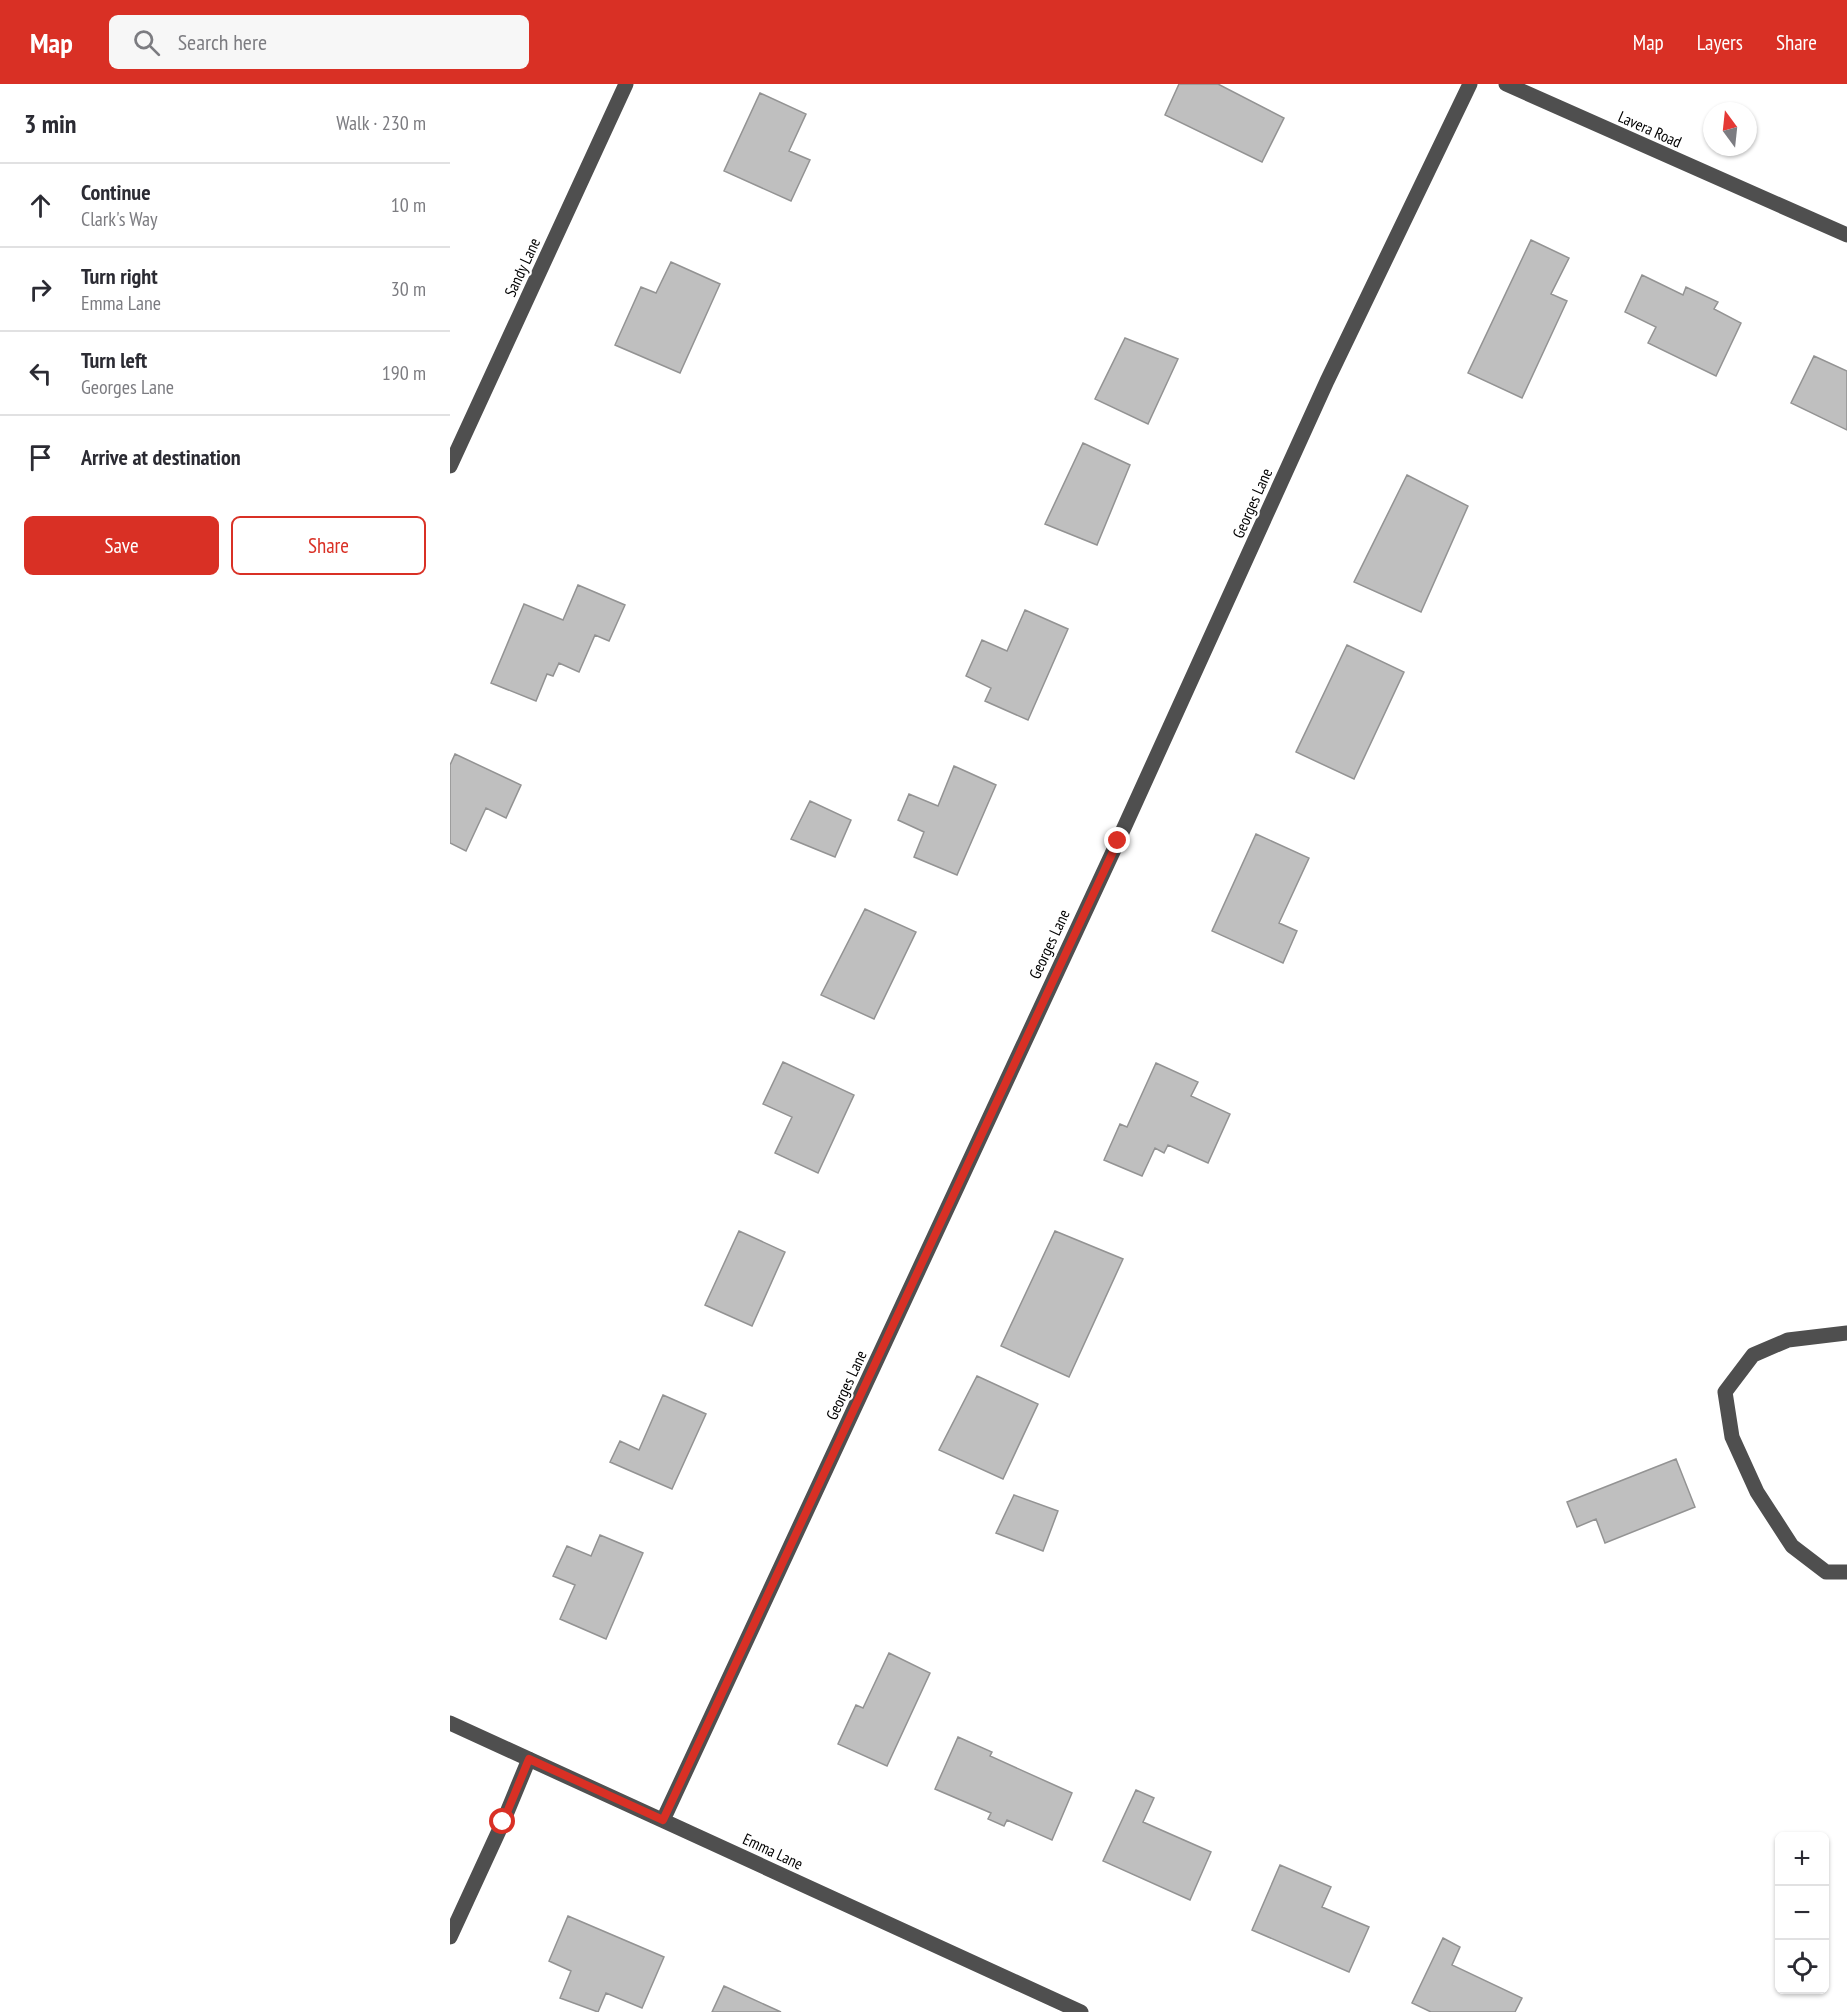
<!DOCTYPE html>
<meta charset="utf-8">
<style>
body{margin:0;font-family:"PT Sans Narrow",sans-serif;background:#f7f7f7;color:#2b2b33}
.controls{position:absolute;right:18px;bottom:18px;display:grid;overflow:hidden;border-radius:9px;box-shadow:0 2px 4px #0004}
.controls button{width:54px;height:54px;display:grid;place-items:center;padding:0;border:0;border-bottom:2px solid #e1e1e2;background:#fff;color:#2b2b33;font:30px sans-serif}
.compass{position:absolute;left:1253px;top:18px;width:54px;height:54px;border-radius:50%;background:#fff;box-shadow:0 2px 4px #0004;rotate:345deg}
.stop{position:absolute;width:18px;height:18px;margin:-14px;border:4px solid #d93025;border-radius:50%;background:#fff}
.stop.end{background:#d93025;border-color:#fff;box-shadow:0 2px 6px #0008}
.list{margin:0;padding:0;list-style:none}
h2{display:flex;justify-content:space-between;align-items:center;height:78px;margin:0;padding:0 24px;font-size:26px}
h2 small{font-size:20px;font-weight:400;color:#7c7c81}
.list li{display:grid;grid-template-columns:39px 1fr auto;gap:18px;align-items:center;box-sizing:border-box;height:84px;padding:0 24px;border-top:2px solid #e1e1e2}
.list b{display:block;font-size:22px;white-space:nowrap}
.list p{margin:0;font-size:20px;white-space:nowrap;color:#7c7c81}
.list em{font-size:20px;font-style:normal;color:#7c7c81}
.actions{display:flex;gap:12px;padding:18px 24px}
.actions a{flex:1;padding:14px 0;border:2px solid #d93025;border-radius:9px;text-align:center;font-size:21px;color:#d93025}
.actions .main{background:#d93025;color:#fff}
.icon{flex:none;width:33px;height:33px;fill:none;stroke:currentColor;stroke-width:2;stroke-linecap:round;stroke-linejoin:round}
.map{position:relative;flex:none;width:1397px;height:1928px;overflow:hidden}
header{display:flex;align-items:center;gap:36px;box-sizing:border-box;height:84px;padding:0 30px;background:#d93025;color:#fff}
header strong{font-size:28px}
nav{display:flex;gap:33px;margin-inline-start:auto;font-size:21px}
.search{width:420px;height:54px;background:#f7f7f7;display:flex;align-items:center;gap:15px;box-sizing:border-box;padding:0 21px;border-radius:9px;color:#7c7c81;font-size:22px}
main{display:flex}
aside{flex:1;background:#fff}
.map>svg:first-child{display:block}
</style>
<header>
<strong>Map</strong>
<div class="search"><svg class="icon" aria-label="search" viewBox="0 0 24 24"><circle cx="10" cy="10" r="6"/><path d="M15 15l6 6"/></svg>Search here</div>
<nav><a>Map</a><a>Layers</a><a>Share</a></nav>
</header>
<main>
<aside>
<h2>3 min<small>Walk · 230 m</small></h2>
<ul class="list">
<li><svg class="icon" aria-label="ahead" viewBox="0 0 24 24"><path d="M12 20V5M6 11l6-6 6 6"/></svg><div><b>Continue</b><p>Clark's Way</p></div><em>10 m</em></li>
<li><svg class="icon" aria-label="right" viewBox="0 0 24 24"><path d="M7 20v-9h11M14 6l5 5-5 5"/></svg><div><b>Turn right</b><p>Emma Lane</p></div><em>30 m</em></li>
<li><svg class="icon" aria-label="left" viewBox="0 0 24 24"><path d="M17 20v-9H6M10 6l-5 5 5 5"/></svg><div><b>Turn left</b><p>Georges Lane</p></div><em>190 m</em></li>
<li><svg class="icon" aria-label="arrive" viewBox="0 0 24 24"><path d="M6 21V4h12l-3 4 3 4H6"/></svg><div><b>Arrive at destination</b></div></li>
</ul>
<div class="actions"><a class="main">Save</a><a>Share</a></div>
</aside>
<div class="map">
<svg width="1397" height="1928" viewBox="0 0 1397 1928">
<rect width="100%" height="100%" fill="#fff"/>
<!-- building -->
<path fill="#bfbfbf" stroke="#939393" stroke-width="1.5" d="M729,0H768L834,34L812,78L715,31Z
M310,9L356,30L339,67L360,76L341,117L274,87Z
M1081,156L1119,174L1101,210L1117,217L1072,314L1018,289Z
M221,178L270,200L230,289L165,261L191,203L206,209Z
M1192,191L1233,211L1236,203L1268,218L1264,225L1291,239L1266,292L1198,259L1206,243L1175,228Z
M675,254L728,275L698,340L645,315Z
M1364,272L1397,287V346L1341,319Z
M633,359L680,381L647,461L595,440Z
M957,391L1018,422L971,528L904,498Z
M128,501L175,521L159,557L145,551L129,588L109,579L103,592L97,590L86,617L41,599L74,520L113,536Z
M575,526L618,545L578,636L535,617L541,604L516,592L532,556L557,567Z
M897,561L954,588L904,695L846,668Z
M5,670L71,701L56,734L36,724L16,767L0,759V681Z
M504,682L546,701L507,791L464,773L474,748L448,736L459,710L488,722Z
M360,717L401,736L385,773L341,755Z
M806,750L859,774L829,839L847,847L833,879L762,847Z
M415,825L466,848L424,935L371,911Z
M333,978L404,1011L368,1089L325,1069L342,1033L313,1020Z
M706,979L748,998L741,1012L780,1030L758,1079L718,1061L714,1069L705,1064L692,1092L654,1076L670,1040L677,1043Z
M289,1147L335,1168L302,1242L255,1221Z
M605,1147L673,1175L619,1293L551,1262Z
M527,1292L588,1320L553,1395L489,1366Z
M213,1311L256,1330L222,1405L160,1378L170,1357L189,1366Z
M1226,1375L1245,1423L1155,1459L1146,1435L1127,1443L1117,1418Z
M564,1411L608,1427L593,1467L546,1449Z
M150,1451L193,1469L156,1555L110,1535L125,1501L103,1492L117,1462L141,1472Z
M439,1569L480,1589L437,1682L388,1660L406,1621L413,1624Z
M508,1653L542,1668L540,1672L622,1709L602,1756L557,1736L554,1742L538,1735L541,1729L485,1705Z
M686,1706L704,1714L693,1738L761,1768L740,1816L653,1777Z
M830,1781L881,1803L872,1823L919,1843L899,1888L802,1846Z
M118,1832L214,1873L192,1924L156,1909L148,1928L110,1914L121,1887L99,1877Z
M993,1854L1010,1863L1002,1881L1072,1914L1065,1928H981L962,1919Z
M274,1902L331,1928H262Z"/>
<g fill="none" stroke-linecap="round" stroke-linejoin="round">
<!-- minor -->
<path stroke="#4f4f4f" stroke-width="15" d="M1056,0L1397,151
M0,382L176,0
M1397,1249L1338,1256L1303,1271L1275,1308L1282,1353L1307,1408L1342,1462L1376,1488H1397
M0,1639L631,1928
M213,1736L668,757L877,297L1020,0
M0,1853L53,1738L79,1675"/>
</g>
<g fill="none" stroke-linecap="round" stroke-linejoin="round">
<!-- route -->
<path stroke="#d93025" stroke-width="8" d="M53,1738L79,1675L213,1736L668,757"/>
</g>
<g text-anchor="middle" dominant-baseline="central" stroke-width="4.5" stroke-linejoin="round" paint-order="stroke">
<!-- street labels -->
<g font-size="16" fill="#000" stroke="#fff">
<text transform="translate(1200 45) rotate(24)">Lavera Road</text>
<text transform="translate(72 183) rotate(-65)">Sandy Lane</text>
<text transform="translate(802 419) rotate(-66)">Georges Lane</text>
<text transform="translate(599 860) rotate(-65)">Georges Lane</text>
<text transform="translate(396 1301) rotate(-65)">Georges Lane</text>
<text transform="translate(323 1767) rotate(25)">Emma Lane</text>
</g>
</g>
</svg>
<div class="controls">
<button>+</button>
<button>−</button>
<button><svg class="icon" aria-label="locate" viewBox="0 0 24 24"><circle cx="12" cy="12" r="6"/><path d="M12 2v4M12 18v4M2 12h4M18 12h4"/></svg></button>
</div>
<svg class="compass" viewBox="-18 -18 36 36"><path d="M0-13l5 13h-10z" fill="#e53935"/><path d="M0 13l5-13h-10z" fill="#7c7c81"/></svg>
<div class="stop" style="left:53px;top:1738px"></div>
<div class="stop end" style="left:668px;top:757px"></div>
</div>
</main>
